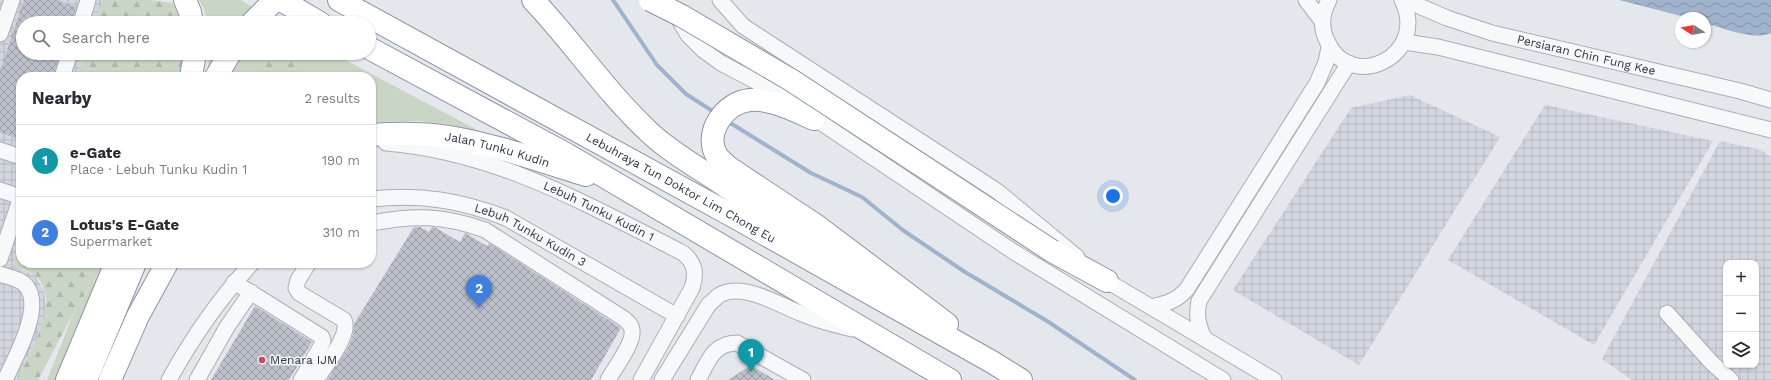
<!DOCTYPE html>
<meta charset="utf-8">
<style>
body{margin:0;font-family:"Work Sans",sans-serif;background:#f2f2f3;color:#2b2b33}
.controls{position:absolute;right:12px;bottom:12px;display:grid;overflow:hidden;border-radius:8px;box-shadow:0 1px 3px #0004}
.controls button{width:36px;height:36px;display:grid;place-items:center;padding:0;border:0;border-bottom:1px solid #e1e1e2;background:#fff;color:#2b2b33;font:20px sans-serif}
.compass{position:absolute;left:1675px;top:12px;width:36px;height:36px;border-radius:50%;background:#fff;box-shadow:0 1px 3px #0004;rotate:281deg}
.you{position:absolute;left:1113px;top:196px;width:14px;height:14px;margin:-10px;border:3px solid #fff;border-radius:50%;background:#1a73e8;box-shadow:0 0 0 6px #1a73e833}
.badge{display:grid;place-items:center;width:26px;height:26px;border-radius:50%;background:#ea580c;color:#fff;font-size:13px;font-weight:700}
.pin{position:absolute;translate:-50% -33px;filter:drop-shadow(0 1px 2px #0008)}
.pin::after{content:'';position:absolute;top:21px;width:14px;height:12px;background:inherit;clip-path:polygon(0 0,100% 0,50% 100%)}
.list{margin:0;padding:0;list-style:none}
h2{display:flex;justify-content:space-between;align-items:center;height:52px;margin:0;padding:0 16px;font-size:17px}
h2 small{font-size:13px;font-weight:400;color:#7c7c81}
.list li{display:grid;grid-template-columns:26px 1fr auto;gap:12px;align-items:center;box-sizing:border-box;height:72px;padding:0 16px;border-top:1px solid #e1e1e2}
.list b{display:block;font-size:15px;white-space:nowrap}
.list p{margin:0;font-size:13px;white-space:nowrap;color:#7c7c81}
.list em{font-size:13px;font-style:normal;color:#7c7c81}
.icon{flex:none;width:22px;height:22px;fill:none;stroke:currentColor;stroke-width:2;stroke-linecap:round;stroke-linejoin:round}
.map{position:relative;flex:none;width:1771px;height:380px;overflow:hidden}
.search{position:absolute;background:#fff;box-shadow:0 1px 3px #0004;left:16px;top:16px;width:360px;height:44px;display:flex;align-items:center;gap:10px;box-sizing:border-box;padding:0 14px;border-radius:22px;color:#7c7c81;font-size:15px}
.panel{position:absolute;background:#fff;box-shadow:0 1px 3px #0004;left:16px;top:72px;width:360px;height:196px;border-radius:16px}
.map>svg:first-child{display:block}
</style>
<div class="map">
<svg width="1771" height="380" viewBox="0 0 1771 380">
<defs>
<pattern id="industrial-grid" width="8" height="8" patternUnits="userSpaceOnUse"><rect width="8" height="8" fill="#d2d6de"/><path d="M0 4h8M4 0v8" fill="none" stroke="#b4b8c0"/></pattern>
<pattern id="forest-firs" width="22" height="20" patternUnits="userSpaceOnUse"><rect width="22" height="20" fill="#c9d6c5"/><path d="M5 1l3.5 6h-7zM16 11l3.5 6h-7z" fill="#adb8ab"/></pattern>
<pattern id="water-waves" width="16" height="10" patternUnits="userSpaceOnUse"><rect width="16" height="10" fill="#9fb4cc"/><path d="M0 5q4-4 8 0t8 0" fill="none" stroke="#8293a7"/></pattern>
<pattern id="building-cross-hatch" width="8" height="8" patternUnits="userSpaceOnUse"><rect width="8" height="8" fill="#bbc0ca"/><path d="M0 0l8 8M0 8l8-8" fill="none" stroke="#989da6"/></pattern>
</defs>
<rect width="100%" height="100%" fill="#e4e7ec"/>
<!-- industrial -->
<path fill="url(#industrial-grid)" fill-rule="evenodd" d="M0,0H103L95,23H23V53H85L77,77H21V242L13,266L35,275L44,291L46,309L42,328L16,380H0Z
M1410,95L1500,137L1359,365L1233,290L1351,108Z
M1545,105L1713,141L1594,345L1448,260Z
M1720,141L1761,150L1771,157V380H1632L1602,359ZM1726,263H1756V365H1726Z"/>
<!-- grass -->
<path fill="#c9d6c5" d="M199,0H241L278,23H207L204,9Z
M209,53H332L481,132L452,125L421,121L371,122V77H209L208,69Z
M104,266L56,380H47L74,312Z"/>
<!-- forest -->
<path fill="url(#forest-firs)" d="M103,0H150L173,3L182,23H95Z
M85,53H185L184,64L180,77H77Z
M273,53H278L320,77H254V74Z
M21,242V263H105L74,312L38,380H16C29,353 63,303 36,276C31,271 20,269 13,266Z"/>
<!-- water -->
<path fill="url(#water-waves)" d="M1619,0H1771V33C1753,41 1723,28 1705,23V18H1689Z"/>
<g fill="none" stroke-linecap="round" stroke-linejoin="round">
<!-- stream -->
<path stroke="#9fb4cc" stroke-width="4" d="M613,0L657,65L686,94L717,114
M727,121L811,173L862,197L904,231L965,272L1047,321L1135,380"/>
</g>
<!-- building -->
<path fill="url(#building-cross-hatch)" d="M24,0H56L76,7L72,23H23V53H61L53,77H21V140L0,132V71Z
M414,227H420L429,232L432,227H434L460,242L465,233L487,246L489,243L621,328L591,380H327L349,346L353,335L354,324Z
M255,306L312,342L289,380H211Z
M752,366L775,380H728L747,368Z"/>
<g fill="none" stroke-linecap="round" stroke-linejoin="round">
<!-- minor casing -->
<g stroke="#a9aeb7" stroke-width="17">
<g id="minor">
<path d="M720,0L743,26L997,191L1077,257"/>
<path d="M1306,0L1322,21"/>
<path d="M1329,0C1322,13 1320,27 1327,41C1350,94 1430,56 1402,0"/>
<path id="s1" d="M1405,0L1447,18L1492,33L1740,91L1771,100"/>
<path d="M675,13L688,35L703,50L721,63L774,91L1014,252L1223,380"/>
<path d="M81,23L88,0"/>
<path d="M0,34L12,0"/>
<path d="M1404,42L1438,47L1771,130"/>
<path d="M62,77L70,53"/>
<path id="s2" d="M386,143C497,152 586,204 683,253C695,263 697,273 692,288L641,380"/>
<path d="M0,150L21,157"/>
<path d="M0,190L21,197"/>
<path id="s3" d="M371,199C420,194 460,200 506,218L677,316"/>
<path d="M371,223C415,215 443,215 485,230L623,318C628,322 632,325 632,331C634,343 614,369 608,380"/>
<path d="M0,259L21,197"/>
<path d="M306,263L308,264L298,280L296,288L299,293L344,320C351,335 325,366 316,380"/>
<path d="M0,274C8,277 22,279 27,287C43,309 15,358 5,380"/>
<path d="M1100,276L1107,281L1274,380"/>
<path d="M234,282L322,337L323,341L321,346L301,380"/>
<path d="M1151,307C1165,304 1177,301 1187,289L1317,83L1326,62L1329,47"/>
<path d="M1667,313L1711,362L1731,380"/>
<path d="M1204,338C1198,325 1196,315 1199,301L1349,63"/>
<path d="M169,380C192,338 219,299 252,263"/>
<path d="M197,380L227,327L251,292"/>
<path d="M662,380L709,304C712,302 715,299 718,296C742,280 782,307 805,315C820,321 836,325 852,329"/>
<path d="M698,380C708,362 713,343 737,343L803,380"/>
</g>
</g>
<!-- highway casing -->
<g stroke="#8b94a3" stroke-width="24">
<g id="highway">
<path d="M185,0L190,12L192,23"/>
<path d="M281,0L320,23"/>
<path id="s4" d="M339,0L731,215L992,362L1021,380"/>
<path d="M533,0C573,42 606,92 649,132C670,152 697,167 721,183C771,217 823,249 874,281"/>
<path d="M252,23L275,0"/>
<path d="M369,48L566,154L950,380"/>
<path d="M191,77L195,53"/>
<path d="M216,77L230,53"/>
<path d="M814,119C795,111 771,98 750,100C725,102 703,133 717,156C720,160 724,163 728,167L817,226L947,324"/>
<path id="s5" d="M371,135C397,133 424,133 450,137C496,145 541,161 586,175"/>
<path d="M1052,251L1107,281"/>
<path d="M67,380L116,263"/>
<path d="M86,380L135,263"/>
<path d="M110,380L138,316L167,263"/>
</g>
</g>
<!-- minor -->
<use href="#minor" stroke="#f7f8fa" stroke-width="15"/>
<!-- highway -->
<use href="#highway" stroke="#fff" stroke-width="22"/>
<!-- highway-bridge casing -->
<g stroke="#8b94a3" stroke-width="24" stroke-linecap="butt">
<path id="highway-bridge" d="M650,0L682,16L791,80L1052,251"/>
</g>
<!-- highway-bridge -->
<use href="#highway-bridge" stroke="#fff" stroke-width="22"/>
</g>
<!-- markers -->
<circle fill="#d1495b" stroke="#f4f6f9" stroke-width="1.5" cx="262" cy="360" r="4"/>
<g text-anchor="middle" dominant-baseline="central" stroke-width="3" stroke-linejoin="round" paint-order="stroke">
<!-- street labels -->
<g font-size="12" fill="#2b3445" stroke="#f4f6f9">
<text stroke="none"><textPath href="#s1" startOffset="190">Persiaran Chin Fung Kee</textPath></text>
<text stroke="none"><textPath href="#s5" startOffset="128">Jalan Tunku Kudin</textPath></text>
<text stroke="none"><textPath href="#s4" startOffset="390">Lebuhraya Tun Doktor Lim Chong Eu</textPath></text>
<text stroke="none"><textPath href="#s2" startOffset="225">Lebuh Tunku Kudin 1</textPath></text>
<text stroke="none"><textPath href="#s3" startOffset="167">Lebuh Tunku Kudin 3</textPath></text>
</g>
<!-- poi labels -->
<g font-size="12" fill="#2b3445" stroke="#f4f6f9" text-anchor="start">
<text x="270" y="360">Menara IJM</text>
</g>
</g>
</svg>
<div class="controls">
<button>+</button>
<button>−</button>
<button><svg class="icon" aria-label="layers" viewBox="0 0 24 24"><path d="M12 4l9 5-9 5-9-5zM3 14l9 5 9-5"/></svg></button>
</div>
<svg class="compass" viewBox="-18 -18 36 36"><path d="M0-13l5 13h-10z" fill="#e53935"/><path d="M0 13l5-13h-10z" fill="#7c7c81"/></svg>
<div class="you"></div>
<div class="pin badge" style="left:751px;top:372px;background:#0f9aa8">1</div>
<div class="pin badge" style="left:479px;top:308px;background:#3f7fe0">2</div>
<div class="search"><svg class="icon" aria-label="search" viewBox="0 0 24 24"><circle cx="10" cy="10" r="6"/><path d="M15 15l6 6"/></svg>Search here</div>
<section class="panel">
<h2>Nearby<small>2 results</small></h2>
<ul class="list">
<li><span class="badge" style="background:#0f9aa8">1</span><div><b>e-Gate</b><p>Place · Lebuh Tunku Kudin 1</p></div><em>190 m</em></li>
<li><span class="badge" style="background:#3f7fe0">2</span><div><b>Lotus's E-Gate</b><p>Supermarket</p></div><em>310 m</em></li>
</ul>
</section>
</div>
